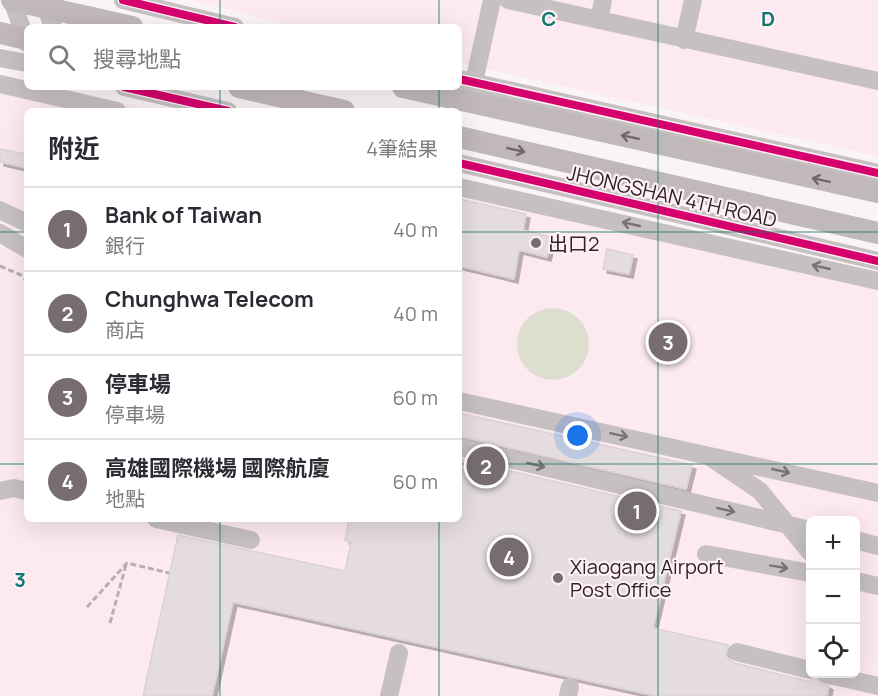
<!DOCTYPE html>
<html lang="zh-TW">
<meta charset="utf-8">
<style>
body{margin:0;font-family:Manrope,"Noto Sans TC",sans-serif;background:#f7f7f7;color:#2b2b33}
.controls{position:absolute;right:18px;bottom:18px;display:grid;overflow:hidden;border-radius:9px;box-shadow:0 6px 24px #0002}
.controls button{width:54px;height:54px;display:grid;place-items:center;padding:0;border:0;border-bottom:2px solid #e1e1e2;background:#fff;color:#2b2b33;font:30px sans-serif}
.you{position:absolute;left:578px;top:436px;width:21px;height:21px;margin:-15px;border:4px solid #fff;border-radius:50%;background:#1a73e8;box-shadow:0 0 0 9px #1a73e833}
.badge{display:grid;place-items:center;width:39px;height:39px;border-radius:50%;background:#776c6f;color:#fff;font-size:20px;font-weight:700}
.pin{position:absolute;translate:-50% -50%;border:3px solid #fff;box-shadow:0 2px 6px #0006}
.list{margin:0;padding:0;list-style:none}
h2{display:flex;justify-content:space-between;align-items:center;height:78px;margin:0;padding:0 24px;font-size:26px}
h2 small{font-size:20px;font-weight:400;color:#7c7c81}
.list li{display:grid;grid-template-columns:39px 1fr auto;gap:18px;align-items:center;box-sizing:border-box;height:84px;padding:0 24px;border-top:2px solid #e1e1e2}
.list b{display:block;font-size:22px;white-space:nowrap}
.list p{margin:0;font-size:20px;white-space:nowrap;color:#7c7c81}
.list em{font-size:20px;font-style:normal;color:#7c7c81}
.icon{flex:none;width:33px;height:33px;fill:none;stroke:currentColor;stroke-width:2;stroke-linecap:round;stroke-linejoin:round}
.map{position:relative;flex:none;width:878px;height:696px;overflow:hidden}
.search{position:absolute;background:#fff;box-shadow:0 6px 24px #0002;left:24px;top:24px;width:438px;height:66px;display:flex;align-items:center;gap:15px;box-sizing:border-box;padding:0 21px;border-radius:9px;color:#7c7c81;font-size:22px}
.panel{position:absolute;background:#fff;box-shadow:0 6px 24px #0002;left:24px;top:108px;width:438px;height:414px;border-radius:9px}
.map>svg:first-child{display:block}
</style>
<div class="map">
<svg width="878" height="696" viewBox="0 0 878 696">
<defs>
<filter id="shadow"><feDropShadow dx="4" dy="4" stdDeviation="0" flood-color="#0004"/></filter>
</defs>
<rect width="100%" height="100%" fill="#faf4f6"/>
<!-- built -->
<path fill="#fceaf0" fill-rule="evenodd" d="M190,0H878V156L459,63V27H300Z
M0,74L27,81V87H55L158,111H27V519H459V181L878,274V696H0ZM810,520H856V674H810Z"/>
<!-- green -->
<path fill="#dddfce" d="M517 344a36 36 0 1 1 72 0a36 36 0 1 1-72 0Z"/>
<!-- building -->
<path fill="#e5dcdf" stroke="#dcd2d6" stroke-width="1.5" filter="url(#shadow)" d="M0,149L27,154V168L0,162Z
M459,199L526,214L523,230L552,237L547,257L519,250L514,279L459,266Z
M607,249L633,255L629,274L603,269Z
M459,413L692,465L686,489L459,436Z
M459,459L681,511L653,628L728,645L726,656L734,663L807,681L816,679L829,686L827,696H656L233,602L212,696H143L178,535L345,571L351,542L345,540L349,519H459Z"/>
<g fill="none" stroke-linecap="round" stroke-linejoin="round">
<!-- path -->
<path stroke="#b6b0b2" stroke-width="3" stroke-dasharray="6 3" stroke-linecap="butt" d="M0,266L21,275L27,281
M87,607L127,563L169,573
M110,623L126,565"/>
<!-- minor -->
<path stroke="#c7c0c2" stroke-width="18" d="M12,0L27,43
M43,0L53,27
M123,0L235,27
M508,0L878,81
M599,20L603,0
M684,40L693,0
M0,58L27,63
M459,79L878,173
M474,82L492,0
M0,84L117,111
M124,87L228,111
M459,163L878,261
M459,187L878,281
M0,210L27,223
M0,233L27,249
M459,401L878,493
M459,447L810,530
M713,459L760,491L810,552
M0,491L14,488L27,491
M156,519L251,540
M856,540L878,546
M706,554L810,573
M856,581L878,586
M737,652L810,670
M825,674L878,686
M389,696L399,653
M568,696L570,687"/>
<!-- major -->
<path stroke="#c1b8bb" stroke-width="22" d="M12,0L132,27
M0,33L27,39
M239,87L344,111
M403,87L878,192
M459,137L878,233"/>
<!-- cycleway casing -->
<g stroke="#fef0f5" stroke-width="11">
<path id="cycleway" d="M123,0L235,27
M459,79L878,173
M124,87L228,111
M459,163L878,261"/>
</g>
<!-- cycleway -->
<use href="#cycleway" stroke="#d6006c" stroke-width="8"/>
</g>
<!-- one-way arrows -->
<defs><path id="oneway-shaft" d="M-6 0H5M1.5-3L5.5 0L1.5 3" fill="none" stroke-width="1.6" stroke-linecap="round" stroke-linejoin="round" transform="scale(1.5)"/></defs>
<g stroke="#71666a">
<use href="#oneway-shaft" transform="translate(630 137) rotate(-168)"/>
<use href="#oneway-shaft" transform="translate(516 150) rotate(13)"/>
<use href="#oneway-shaft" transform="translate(821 180) rotate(-168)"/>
</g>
<g stroke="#7c7274">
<use href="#oneway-shaft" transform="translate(631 224) rotate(-167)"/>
<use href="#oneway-shaft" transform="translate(821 267) rotate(-167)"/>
<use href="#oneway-shaft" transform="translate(619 435) rotate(12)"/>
<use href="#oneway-shaft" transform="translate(536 465) rotate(13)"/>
<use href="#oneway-shaft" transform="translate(781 471) rotate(13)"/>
<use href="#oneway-shaft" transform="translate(726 510) rotate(13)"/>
<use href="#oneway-shaft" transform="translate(779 567) rotate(10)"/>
</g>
<!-- grid -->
<path fill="none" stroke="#0f766e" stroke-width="1.5" stroke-opacity="0.55" d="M220,0V27M439,0V27M658,0V696M220,87V111M439,87V111M0,232H27M459,232H878M0,464H27M459,464H878M220,519V696M439,519V696"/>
<!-- markers -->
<g fill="#776c6f" stroke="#fef0f5" stroke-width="2">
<circle cx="536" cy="243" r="6"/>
<circle cx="558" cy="578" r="6"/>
</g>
<g text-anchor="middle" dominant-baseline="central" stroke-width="4.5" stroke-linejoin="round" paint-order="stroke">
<!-- street labels -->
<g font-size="20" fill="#302327" stroke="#fef0f5">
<text transform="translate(672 196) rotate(13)">JHONGSHAN 4TH ROAD</text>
</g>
<!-- poi labels -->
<g font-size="20" fill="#302327" stroke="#fef0f5" text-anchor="start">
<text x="548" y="243">出口2</text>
<text x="570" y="566">Xiaogang Airport<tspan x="570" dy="23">Post Office</tspan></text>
</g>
</g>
<g font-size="20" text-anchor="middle" font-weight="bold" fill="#0f766e" stroke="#fef0f5" stroke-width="4.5" stroke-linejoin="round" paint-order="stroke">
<text x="549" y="26">C</text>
<text x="768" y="26">D</text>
<text x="20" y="587">3</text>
</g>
</svg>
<div class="controls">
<button>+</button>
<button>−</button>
<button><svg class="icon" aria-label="locate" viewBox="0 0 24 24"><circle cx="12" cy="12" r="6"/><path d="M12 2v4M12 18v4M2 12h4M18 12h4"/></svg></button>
</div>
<div class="you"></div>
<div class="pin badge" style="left:637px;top:511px">1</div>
<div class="pin badge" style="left:486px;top:466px">2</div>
<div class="pin badge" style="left:668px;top:342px">3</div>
<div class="pin badge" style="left:509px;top:557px">4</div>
<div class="search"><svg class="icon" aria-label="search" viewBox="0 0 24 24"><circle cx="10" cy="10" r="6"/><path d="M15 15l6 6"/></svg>搜尋地點</div>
<section class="panel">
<h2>附近<small>4筆結果</small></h2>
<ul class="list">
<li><span class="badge">1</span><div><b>Bank of Taiwan</b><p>銀行</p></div><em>40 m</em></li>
<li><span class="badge">2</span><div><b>Chunghwa Telecom</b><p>商店</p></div><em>40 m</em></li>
<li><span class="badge">3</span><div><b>停車場</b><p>停車場</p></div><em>60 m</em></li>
<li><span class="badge">4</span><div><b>高雄國際機場 國際航廈</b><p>地點</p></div><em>60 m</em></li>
</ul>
</section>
</div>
